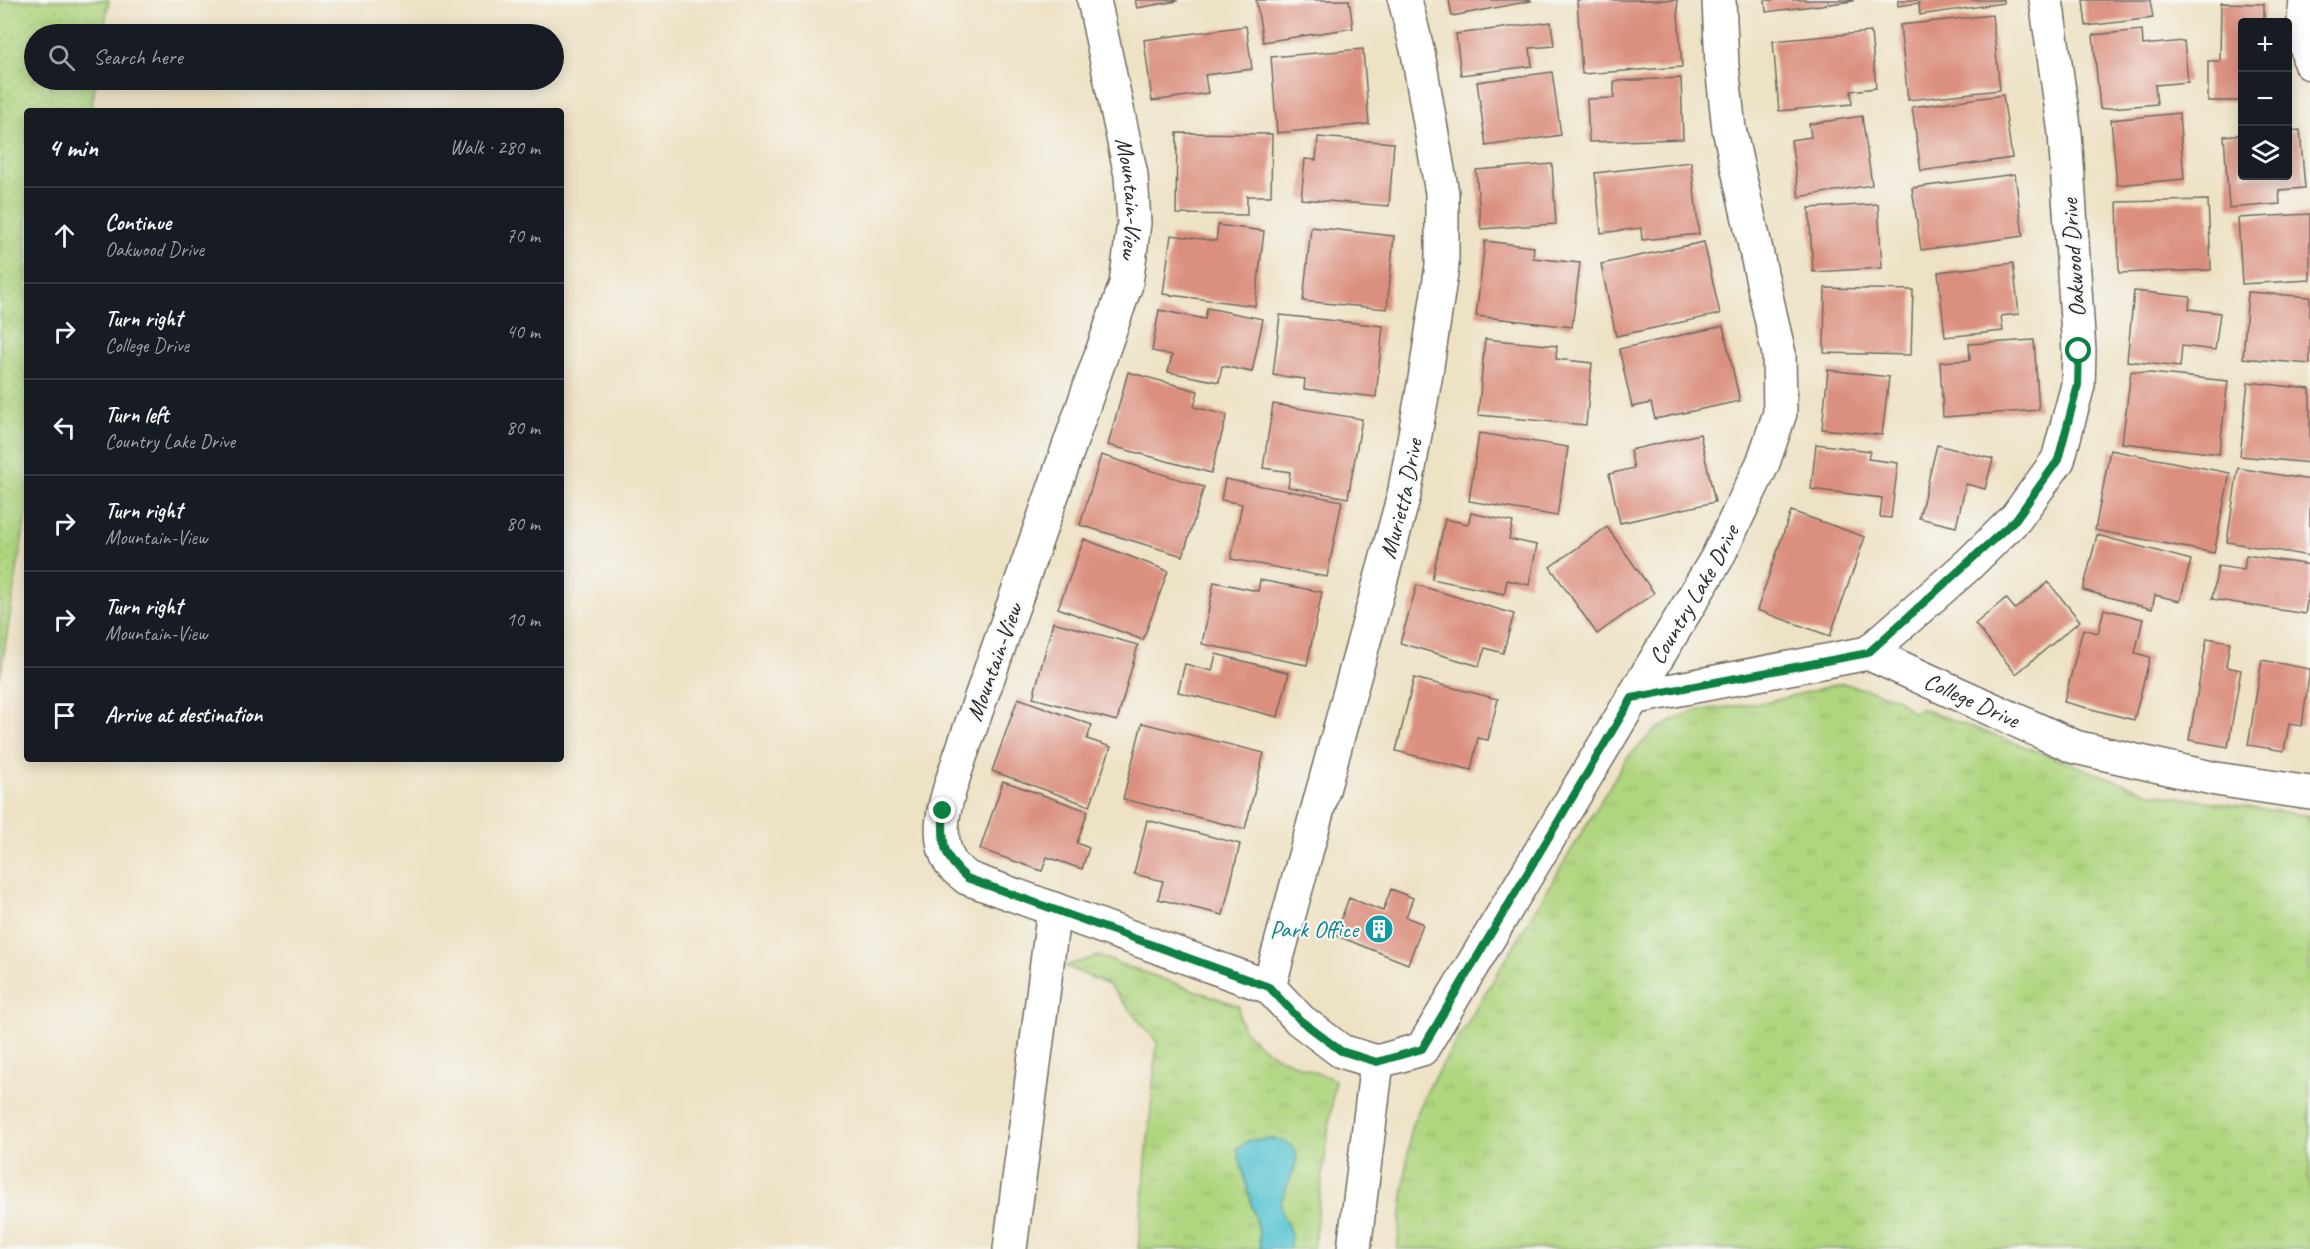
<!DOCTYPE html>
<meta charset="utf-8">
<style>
body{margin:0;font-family:Caveat,sans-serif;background:#20242c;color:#f1f3f6}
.controls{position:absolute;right:18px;top:18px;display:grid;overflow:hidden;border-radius:6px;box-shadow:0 3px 15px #0003}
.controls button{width:54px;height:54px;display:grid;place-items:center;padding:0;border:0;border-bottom:2px solid #363941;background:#171b24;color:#f1f3f6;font:30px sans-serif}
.stop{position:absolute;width:18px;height:18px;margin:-14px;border:4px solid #0b8043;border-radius:50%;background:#fff}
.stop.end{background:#0b8043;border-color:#fff;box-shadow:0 2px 6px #0008}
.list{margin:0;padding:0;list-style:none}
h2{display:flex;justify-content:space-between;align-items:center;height:78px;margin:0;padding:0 24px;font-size:26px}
h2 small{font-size:20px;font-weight:400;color:#9ea1a6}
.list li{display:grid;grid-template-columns:39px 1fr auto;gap:18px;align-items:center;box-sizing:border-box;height:96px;padding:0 24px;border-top:2px solid #363941}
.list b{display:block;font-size:22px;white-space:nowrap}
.list p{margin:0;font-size:20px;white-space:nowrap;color:#9ea1a6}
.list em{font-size:20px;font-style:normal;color:#9ea1a6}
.icon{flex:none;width:33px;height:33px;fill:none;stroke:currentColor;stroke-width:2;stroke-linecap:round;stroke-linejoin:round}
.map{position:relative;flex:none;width:2310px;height:1249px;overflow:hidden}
.search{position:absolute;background:#171b24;box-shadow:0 3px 15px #0003;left:24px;top:24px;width:540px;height:66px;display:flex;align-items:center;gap:15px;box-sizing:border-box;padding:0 21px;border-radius:33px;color:#9ea1a6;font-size:22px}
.panel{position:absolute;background:#171b24;box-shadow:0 3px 15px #0003;left:24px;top:108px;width:540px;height:654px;border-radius:6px}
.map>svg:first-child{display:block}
</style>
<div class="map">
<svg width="2310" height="1249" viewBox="0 0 2310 1249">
<defs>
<pattern id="grass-tufts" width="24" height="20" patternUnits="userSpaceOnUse" patternTransform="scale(1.5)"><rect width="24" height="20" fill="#afd57e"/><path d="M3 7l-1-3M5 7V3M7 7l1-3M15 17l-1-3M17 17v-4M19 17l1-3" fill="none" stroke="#97b76d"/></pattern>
<pattern id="park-dots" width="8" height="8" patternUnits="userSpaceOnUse" patternTransform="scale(1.5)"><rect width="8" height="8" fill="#afd57e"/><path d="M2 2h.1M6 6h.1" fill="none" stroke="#97b76d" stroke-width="1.8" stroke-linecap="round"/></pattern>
</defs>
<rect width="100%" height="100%" fill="#f6f6f2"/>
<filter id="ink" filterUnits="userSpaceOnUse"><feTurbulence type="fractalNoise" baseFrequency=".0167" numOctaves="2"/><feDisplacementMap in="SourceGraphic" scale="12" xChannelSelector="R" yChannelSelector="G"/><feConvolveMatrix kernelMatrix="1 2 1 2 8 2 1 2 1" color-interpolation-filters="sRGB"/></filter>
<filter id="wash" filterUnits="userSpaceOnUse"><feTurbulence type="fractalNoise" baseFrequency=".008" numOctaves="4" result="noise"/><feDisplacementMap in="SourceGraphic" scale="24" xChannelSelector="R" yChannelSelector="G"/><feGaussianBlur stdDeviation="1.35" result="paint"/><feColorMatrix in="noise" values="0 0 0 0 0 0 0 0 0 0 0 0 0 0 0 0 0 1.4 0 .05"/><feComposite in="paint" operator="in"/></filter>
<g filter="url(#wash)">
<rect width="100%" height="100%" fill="#eee2c5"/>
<!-- grass -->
<path fill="url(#grass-tufts)" stroke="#6d8054" stroke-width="1.5" d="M1842,683L1897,698L1913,713L1920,708L2150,793L2310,816V1249H1397L1411,1127L1429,1087L1626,759L1656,729L1694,711L1769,702Z
M1098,956L1239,1006C1234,1049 1304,1067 1335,1080L1313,1249H1138L1157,1042L1109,985L1065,966Z"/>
<!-- park -->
<path fill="url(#park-dots)" stroke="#6d8054" stroke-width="1.5" d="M0,0H109L103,34H34V80H96L91,111H27V509L0,678Z"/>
<!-- water -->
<path fill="#59c5d2" stroke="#42787e" stroke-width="1.5" d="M1273,1139C1321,1146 1281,1183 1281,1206C1281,1223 1298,1232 1288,1249H1260L1259,1234L1237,1148L1250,1140Z"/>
<g id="blocks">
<!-- building -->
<path fill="#db907f" d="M1135,0H1177V1L1137,8Z
M1256,0H1349L1353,28L1263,42Z
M1449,0H1531V1L1452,16Z
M1577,0H1677L1682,67L1582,74Z
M1765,0H1853V1L1766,12Z
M1898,0H2003L2004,3L1920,15L1919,3L1898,6Z
M2083,0H2150L2153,18L2086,26Z
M2221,3L2264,4V22H2242V101H2208V61H2220Z
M1992,15L2000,90L1908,100L1900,25Z
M1551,22L1554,46L1530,48L1532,66L1461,75L1456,34Z
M1246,26L1252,69L1205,75L1208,93L1152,101L1144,40Z
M2142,30L2143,45L2184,41L2188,82L2155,85L2157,104L2100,109L2093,35Z
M1871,32L1876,88L1851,91L1852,104L1779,111L1773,41Z
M1363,49L1369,124L1277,133L1271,57Z
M1552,72L1561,135L1486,146L1477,82Z
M1681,78L1683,139L1589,142L1587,99L1614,98V81Z
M2003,95L2012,158L1921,171L1912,107Z
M2179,113L2184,179L2117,185L2111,120Z
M1862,116L1872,185L1799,197L1791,140L1811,137L1809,124Z
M2300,130L2305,188L2279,190L2280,204L2229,208L2224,136L2242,134V176H2288V131Z
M1177,133L1272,134L1271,196H1247V215L1176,214Z
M1318,137L1394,143L1389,206L1301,199L1305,159L1316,160Z
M1691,162L1699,234L1642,240L1641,228L1601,233L1595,173Z
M1552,164L1556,224L1481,229L1476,170Z
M2015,174L2023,236L1921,250L1912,188Z
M2208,200L2211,270L2119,273L2117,202Z
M1878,204L1882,268L1813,272L1809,208Z
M2310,214V280L2242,284L2238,218Z
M1218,225L1264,231L1255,306L1163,294L1171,235L1216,241Z
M1311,227L1394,236L1387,309L1303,301Z
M1485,241L1534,247L1533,258L1580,263L1572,327L1476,316Z
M1704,242L1720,314L1616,336L1601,264Z
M2013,263L2019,314L2001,316L2003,331L1945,337L1938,272Z
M1825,288L1913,290L1911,355L1824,353Z
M2134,291L2190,297L2189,309L2220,313L2215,350L2182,346L2180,367L2127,361Z
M2248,292L2310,297V364L2243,358Z
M1207,308L1263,319L1252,372L1222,366L1219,382L1168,372L1172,355L1152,351L1159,310L1205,319Z
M1280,315L1383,326L1376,397L1304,389L1305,379L1273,375Z
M1723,326L1740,401L1655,419L1651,403L1632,407L1619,349Z
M1485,339L1557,346L1556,359L1592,363L1586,425L1478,415Z
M2034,340L2039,410L1943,417L1940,362L1970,360L1969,344Z
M1828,370L1889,377L1882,435L1822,429Z
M2131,371L2228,381L2219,454L2122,443Z
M1128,372L1198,391L1194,407L1227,415L1211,473L1108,445Z
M2248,382L2310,389V463L2240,456Z
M1273,404L1362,419L1348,498L1288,487L1290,472L1263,468Z
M1479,433L1568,447L1557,516L1469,501Z
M1700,434L1715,502L1620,523L1609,474L1634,468L1630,450Z
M1816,444L1870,451L1868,459L1898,463L1891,518L1880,517L1882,498L1811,489Z
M1937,445L1993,459L1985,489L1966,484L1956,527L1919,518Z
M2110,450L2230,473L2214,553L2095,530Z
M1101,455L1204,487L1183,556L1080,525Z
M2238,468L2310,480V556L2227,542Z
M1225,479L1342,501L1327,577L1231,559L1242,504L1221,500Z
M1791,511L1865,537L1830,636L1757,610Z
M1471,513L1513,522L1509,539L1537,545L1529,585L1507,580L1504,594L1432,579L1445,519L1468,524Z
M1607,527L1654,593L1597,634L1550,567Z
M2097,535L2191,560L2180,601L2155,595L2152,609L2083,590Z
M1084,539L1168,571L1143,640L1058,608Z
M2246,555L2310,565V585L2305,614L2212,599L2218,566L2244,570Z
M1260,580L1322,592L1307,665L1202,644L1214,582L1258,591Z
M2048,582L2080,621L2016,674L1975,624L2006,598L2015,609Z
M1417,585L1514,614L1503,653L1485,648L1479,666L1400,643Z
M2104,609L2143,619L2135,653L2150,657L2134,720L2064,702L2083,629L2098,633Z
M1053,622L1138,645L1117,721L1033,698Z
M2207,638L2230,642L2226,667L2241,670L2228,747L2189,740Z
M1216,654L1289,673L1278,717L1178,692L1185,664L1212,671Z
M2262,660L2310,669L2302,726L2289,724L2284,751L2248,745Z
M1414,678L1498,699L1488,740L1478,738L1471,770L1396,751Z
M1018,698L1092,725L1087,739L1111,747L1090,806L992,771Z
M1142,723L1264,753L1245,829L1123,799Z
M1003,781L1088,811L1077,843L1089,848L1082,869L1047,857L1042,871L980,849Z
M1147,820L1240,844L1223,915L1158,899L1163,881L1134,874Z
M1391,889L1413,898L1406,917L1423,924L1408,964L1335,935L1349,898L1383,911Z"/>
</g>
</g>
<g filter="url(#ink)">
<use href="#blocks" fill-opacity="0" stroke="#6f6b61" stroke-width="1.5"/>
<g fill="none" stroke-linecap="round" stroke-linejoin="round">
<!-- minor casing -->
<g stroke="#6f6b61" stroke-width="36">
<g id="minor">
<path id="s1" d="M1094,0L1131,175L1134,223L1126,284L959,760C949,792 932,831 950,862C953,868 962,873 967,878L1269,987L1300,1020L1341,1051L1377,1062"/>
<path d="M2306,0L2303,32L2310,63"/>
<path d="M1868,653L1968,565L2016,518L2058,460L2078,385L2079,351L2065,133L2046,0"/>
<path id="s2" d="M1632,698L1868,653L2075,747L2216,779L2310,793"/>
<path id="s3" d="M1269,987L1404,495L1425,379L1442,266V193L1418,53L1405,0"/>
<path d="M1010,1249L1054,909"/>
<path id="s4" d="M1354,1249L1377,1062L1422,1049L1717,558L1763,463L1780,413L1779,354L1729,129L1722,66L1719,0"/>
</g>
</g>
<!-- minor -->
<use href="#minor" stroke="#fff" stroke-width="33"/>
</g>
</g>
<g fill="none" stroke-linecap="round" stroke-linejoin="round" filter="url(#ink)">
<!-- route -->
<path stroke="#0b8043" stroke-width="8" d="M943,811C943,845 941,855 967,878L1269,987L1300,1020L1341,1051L1377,1062L1422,1049L1632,698L1868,653L2016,519L2058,460L2078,385L2079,351"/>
</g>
<!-- icons -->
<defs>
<g id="building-disc" transform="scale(1.5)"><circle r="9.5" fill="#0f9aa8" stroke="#f6f6f2"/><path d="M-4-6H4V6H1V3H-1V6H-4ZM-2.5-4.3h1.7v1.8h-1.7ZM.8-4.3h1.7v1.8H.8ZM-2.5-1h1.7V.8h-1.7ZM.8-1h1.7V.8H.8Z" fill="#fff"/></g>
</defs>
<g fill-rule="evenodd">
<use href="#building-disc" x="1379" y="929"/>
</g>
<g text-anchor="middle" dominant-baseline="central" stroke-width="4.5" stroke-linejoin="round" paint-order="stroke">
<!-- street labels -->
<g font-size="24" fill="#2b2b2b" stroke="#f6f6f2">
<text stroke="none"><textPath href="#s1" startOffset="202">Mountain-View</textPath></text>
<text transform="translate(2073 258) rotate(-94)">Oakwood Drive</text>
<text stroke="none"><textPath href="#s3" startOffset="506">Murietta Drive</textPath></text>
<text stroke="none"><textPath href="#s4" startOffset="765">Country Lake Drive</textPath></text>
<text transform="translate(994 662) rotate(-70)">Mountain-View</text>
<text stroke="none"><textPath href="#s2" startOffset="354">College Drive</textPath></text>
</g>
<!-- culture labels -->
<g font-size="24" fill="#0d838f" stroke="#f6f6f2" text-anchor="end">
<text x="1358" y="929">Park Office</text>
</g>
</g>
</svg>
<div class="controls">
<button>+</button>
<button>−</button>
<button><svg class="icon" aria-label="layers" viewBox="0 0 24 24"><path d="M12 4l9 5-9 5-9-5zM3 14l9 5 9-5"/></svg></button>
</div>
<div class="stop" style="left:2079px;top:351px"></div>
<div class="stop end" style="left:943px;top:811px"></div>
<div class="search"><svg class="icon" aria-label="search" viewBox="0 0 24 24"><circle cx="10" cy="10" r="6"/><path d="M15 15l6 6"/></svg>Search here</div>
<section class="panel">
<h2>4 min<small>Walk · 280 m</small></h2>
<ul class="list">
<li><svg class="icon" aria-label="ahead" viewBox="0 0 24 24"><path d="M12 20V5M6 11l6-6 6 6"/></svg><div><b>Continue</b><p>Oakwood Drive</p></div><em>70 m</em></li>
<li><svg class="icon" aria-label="right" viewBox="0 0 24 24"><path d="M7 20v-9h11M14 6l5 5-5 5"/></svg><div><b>Turn right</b><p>College Drive</p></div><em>40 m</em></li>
<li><svg class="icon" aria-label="left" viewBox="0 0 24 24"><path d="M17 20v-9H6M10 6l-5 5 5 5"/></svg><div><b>Turn left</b><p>Country Lake Drive</p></div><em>80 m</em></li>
<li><svg class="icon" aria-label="right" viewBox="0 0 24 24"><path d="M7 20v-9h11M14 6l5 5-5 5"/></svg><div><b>Turn right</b><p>Mountain-View</p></div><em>80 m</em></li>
<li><svg class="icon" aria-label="right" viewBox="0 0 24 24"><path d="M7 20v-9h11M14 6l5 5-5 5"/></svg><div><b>Turn right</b><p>Mountain-View</p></div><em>10 m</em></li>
<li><svg class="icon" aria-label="arrive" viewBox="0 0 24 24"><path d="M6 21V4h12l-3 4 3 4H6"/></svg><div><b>Arrive at destination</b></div></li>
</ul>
</section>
</div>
